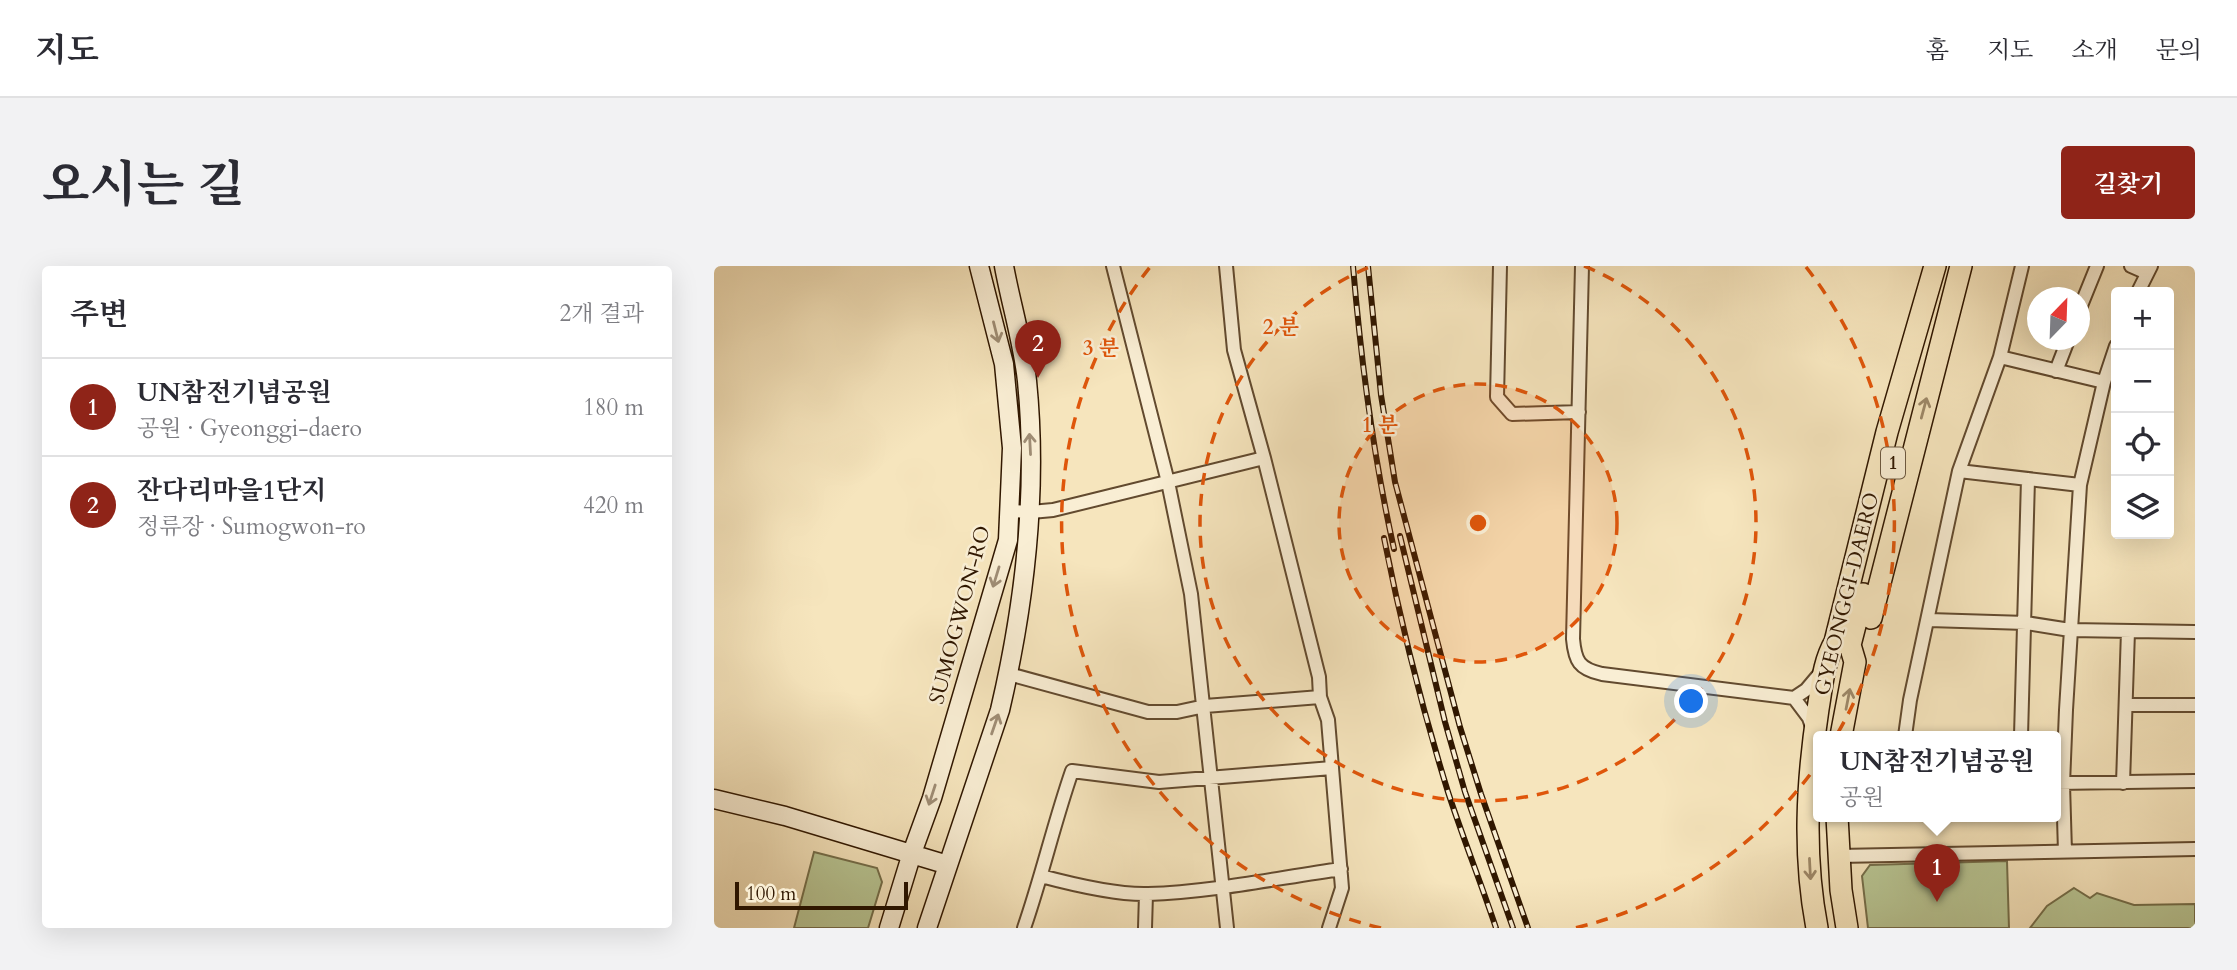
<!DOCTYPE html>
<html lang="ko">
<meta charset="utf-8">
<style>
body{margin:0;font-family:Cardo,"Noto Serif KR",serif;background:#f2f2f3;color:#2b2b33}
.controls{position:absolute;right:21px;top:21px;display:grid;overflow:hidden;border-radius:7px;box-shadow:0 7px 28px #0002}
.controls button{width:63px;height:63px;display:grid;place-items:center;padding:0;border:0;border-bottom:2px solid #e1e1e2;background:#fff;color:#2b2b33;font:35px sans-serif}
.compass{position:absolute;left:1313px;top:21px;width:63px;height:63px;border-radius:50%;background:#fff;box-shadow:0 7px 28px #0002;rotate:23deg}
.scale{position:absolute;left:21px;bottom:18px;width:173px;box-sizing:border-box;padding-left:7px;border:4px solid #301700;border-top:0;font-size:19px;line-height:24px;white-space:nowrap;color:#301700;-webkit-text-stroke:5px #f9eed4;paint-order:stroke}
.you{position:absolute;left:978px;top:436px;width:24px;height:24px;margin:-18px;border:5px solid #fff;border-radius:50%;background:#1a73e8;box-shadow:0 0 0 10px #1a73e833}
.badge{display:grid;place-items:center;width:46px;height:46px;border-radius:50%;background:#8f2418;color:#fff;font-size:23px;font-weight:700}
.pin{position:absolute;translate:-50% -58px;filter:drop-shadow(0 2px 4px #0008)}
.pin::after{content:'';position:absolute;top:37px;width:24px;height:21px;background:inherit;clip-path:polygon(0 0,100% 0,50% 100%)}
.popup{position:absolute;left:1099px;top:465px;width:248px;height:91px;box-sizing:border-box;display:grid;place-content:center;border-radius:7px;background:#fff;filter:drop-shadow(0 2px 5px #0005);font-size:23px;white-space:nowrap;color:#7c7c81}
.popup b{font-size:26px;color:#2b2b33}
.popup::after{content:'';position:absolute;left:50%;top:100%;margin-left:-14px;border:14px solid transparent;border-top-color:#fff}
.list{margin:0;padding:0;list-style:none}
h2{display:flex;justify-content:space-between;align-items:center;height:91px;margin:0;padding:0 28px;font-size:30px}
h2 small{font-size:23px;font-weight:400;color:#7c7c81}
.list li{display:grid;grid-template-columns:46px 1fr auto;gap:21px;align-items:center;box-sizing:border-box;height:98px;padding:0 28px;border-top:2px solid #e1e1e2}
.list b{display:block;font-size:26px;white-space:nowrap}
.list p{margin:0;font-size:23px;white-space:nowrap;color:#7c7c81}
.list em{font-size:23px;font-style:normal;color:#7c7c81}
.icon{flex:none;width:38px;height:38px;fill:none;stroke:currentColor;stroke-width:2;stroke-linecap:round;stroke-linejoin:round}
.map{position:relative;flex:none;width:1481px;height:662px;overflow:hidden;border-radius:7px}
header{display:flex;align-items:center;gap:42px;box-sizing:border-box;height:98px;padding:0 35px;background:#fff;border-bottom:2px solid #e1e1e2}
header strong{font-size:33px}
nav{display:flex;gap:38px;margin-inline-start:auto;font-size:24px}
.intro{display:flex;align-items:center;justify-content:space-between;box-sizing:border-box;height:168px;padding:0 42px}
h1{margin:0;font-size:49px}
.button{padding:18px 32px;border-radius:7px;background:#8f2418;color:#fff;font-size:24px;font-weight:700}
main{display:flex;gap:42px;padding:0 42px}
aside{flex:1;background:#fff;border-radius:7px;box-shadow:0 7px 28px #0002}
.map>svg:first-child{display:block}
</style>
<header>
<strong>지도</strong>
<nav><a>홈</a><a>지도</a><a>소개</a><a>문의</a></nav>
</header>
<div class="intro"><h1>오시는 길</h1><a class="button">길찾기</a></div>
<main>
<aside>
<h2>주변<small>2개 결과</small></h2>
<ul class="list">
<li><span class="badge">1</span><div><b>UN참전기념공원</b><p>공원 · Gyeonggi-daero</p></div><em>180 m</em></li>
<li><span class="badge">2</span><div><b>잔다리마을1단지</b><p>정류장 · Sumogwon-ro</p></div><em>420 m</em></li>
</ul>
</aside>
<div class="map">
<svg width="1481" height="662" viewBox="0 0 1481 662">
<rect width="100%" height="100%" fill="#f6e5bd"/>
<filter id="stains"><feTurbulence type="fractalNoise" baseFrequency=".00286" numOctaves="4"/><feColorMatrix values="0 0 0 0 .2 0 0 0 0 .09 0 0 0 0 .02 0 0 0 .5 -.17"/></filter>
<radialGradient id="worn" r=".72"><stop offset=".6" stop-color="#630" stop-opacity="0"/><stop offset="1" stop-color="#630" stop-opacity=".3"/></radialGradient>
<!-- green -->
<path fill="#b8c694" stroke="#746e4a" stroke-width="2" d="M100,586L163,602L168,616L154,662H80Z
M1293,595L1295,662H1154L1148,610L1156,599Z
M1360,622L1376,632L1383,627L1420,639L1481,638V662H1316L1333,640Z"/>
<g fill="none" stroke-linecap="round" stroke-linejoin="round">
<!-- street casing -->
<g stroke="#624a2f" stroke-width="16">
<path id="street" d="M399,0L454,216L477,328L513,662
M786,0L783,131L798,148L865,146
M868,0L859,373C861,395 865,403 888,408L1080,432L1092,424L1108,405
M1417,0L1433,7
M1424,26L1437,0
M1366,42L1383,0
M1286,91L1390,116
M1342,105L1354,74
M1245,205L1366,219
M297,245L317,246L339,244L550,192L520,84L512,0
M1215,354L1312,357L1356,364L1481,366
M295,408L434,446H463L491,440L606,431L605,411L550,192
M606,431L614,454L628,622L615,662
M1080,432L1095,452L1098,461
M1412,439H1481
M1191,470L1196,434L1245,205L1286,91L1308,0
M1307,470L1314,213
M1342,517L1481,515
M1409,517L1414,365
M1351,586L1349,518L1352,444L1366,219L1390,116L1402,80
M1125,590L1481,583
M327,610C357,618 404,629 434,628C498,626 563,612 627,603
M310,662C328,610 340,557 358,505L445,516L618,502
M431,662L432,628"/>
</g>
<!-- secondary casing -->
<g stroke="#301700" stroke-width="21">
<path id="secondary" d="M0,533L71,550L234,599
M175,662L198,587L218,532L294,274L298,182L290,98L265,0
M213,662L286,444C311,337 324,225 313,115C309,77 297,38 290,0"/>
</g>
<!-- primary casing -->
<g stroke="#301700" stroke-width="24">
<path id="primary" d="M1157,352L1247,0
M1127,470L1141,396L1136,379L1149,328
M1123,550L1127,624L1133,662
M1103,662C1089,589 1093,516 1104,443C1108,420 1109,397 1121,376L1173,166L1221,0"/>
</g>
<!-- street -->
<use href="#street" stroke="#f9eed4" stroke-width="12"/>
<!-- secondary -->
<use href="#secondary" stroke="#f9eed4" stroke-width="18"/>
<!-- primary -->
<use href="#primary" stroke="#f6e5bd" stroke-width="21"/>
<!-- rail casing -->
<g stroke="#301700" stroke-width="6">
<path id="rail" d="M639,0C647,95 659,189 680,283
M654,0L667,129L681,216L746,461L767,528L814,662
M686,270L731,456L751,526L799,662
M670,272C687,358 708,442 734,526C749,572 767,617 782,662"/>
</g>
<!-- rail -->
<use href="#rail" stroke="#f9eed4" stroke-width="3.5" stroke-dasharray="10" stroke-linecap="butt"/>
</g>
<!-- one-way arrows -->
<defs><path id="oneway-shaft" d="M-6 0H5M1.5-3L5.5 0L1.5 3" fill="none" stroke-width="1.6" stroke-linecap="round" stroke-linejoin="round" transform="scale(1.75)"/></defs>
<g stroke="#9f8d75">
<use href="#oneway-shaft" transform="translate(282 66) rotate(76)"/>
<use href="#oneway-shaft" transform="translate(316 178) rotate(-93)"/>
<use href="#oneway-shaft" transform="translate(282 311) rotate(107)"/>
<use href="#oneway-shaft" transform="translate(281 458) rotate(-71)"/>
<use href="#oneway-shaft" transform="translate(218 529) rotate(108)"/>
</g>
<g stroke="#9d8868">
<use href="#oneway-shaft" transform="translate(1210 142) rotate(-75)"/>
<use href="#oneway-shaft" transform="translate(1134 433) rotate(-79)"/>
<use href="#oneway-shaft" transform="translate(1096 603) rotate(87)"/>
</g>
<!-- distance rings -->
<circle cx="764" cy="257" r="139" fill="#df560b" fill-opacity=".12"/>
<g fill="none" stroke="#df560b" stroke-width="3.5" stroke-dasharray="12 9">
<circle cx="764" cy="257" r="139"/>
<path d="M870 0A278 278 0 1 1 658 0"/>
<path d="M667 662A416 416 0 0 1 436 1M1092 1A416 416 0 0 1 861 662"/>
</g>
<g text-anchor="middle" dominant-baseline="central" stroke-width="5" stroke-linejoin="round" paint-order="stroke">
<!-- shield labels -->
<rect fill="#f9eed4" stroke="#6c5840" stroke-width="2" x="1167" y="181.5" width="24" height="31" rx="5"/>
<g font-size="19" font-weight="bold" fill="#301700">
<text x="1179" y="197">1</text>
</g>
<!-- street labels -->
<g font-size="21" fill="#301700" stroke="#f9eed4">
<text transform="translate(1133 328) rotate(-76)">GYEONGGI-DAERO</text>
<text transform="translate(246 349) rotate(-75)">SUMOGWON-RO</text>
</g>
</g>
<circle cx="764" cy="257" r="10" fill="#df560b" stroke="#f9eed4" stroke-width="3.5"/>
<g font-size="21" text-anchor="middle" font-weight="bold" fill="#df560b" stroke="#f9eed4" stroke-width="5" stroke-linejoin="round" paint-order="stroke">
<text x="567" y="68">2 분</text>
<text x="387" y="89">3 분</text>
<text x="666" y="166">1 분</text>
</g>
<rect width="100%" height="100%" filter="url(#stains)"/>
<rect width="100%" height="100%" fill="url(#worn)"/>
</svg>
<div class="controls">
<button>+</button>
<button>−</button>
<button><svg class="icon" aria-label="locate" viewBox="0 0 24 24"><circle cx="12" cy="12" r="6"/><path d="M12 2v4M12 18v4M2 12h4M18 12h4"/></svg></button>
<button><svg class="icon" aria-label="layers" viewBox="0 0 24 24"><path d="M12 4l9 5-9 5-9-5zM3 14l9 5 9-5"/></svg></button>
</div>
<svg class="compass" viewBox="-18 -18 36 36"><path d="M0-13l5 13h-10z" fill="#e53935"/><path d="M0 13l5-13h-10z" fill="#7c7c81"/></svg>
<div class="scale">100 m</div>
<div class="you"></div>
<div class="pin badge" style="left:1223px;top:636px">1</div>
<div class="popup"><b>UN참전기념공원</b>공원</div>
<div class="pin badge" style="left:324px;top:112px">2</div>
</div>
</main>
